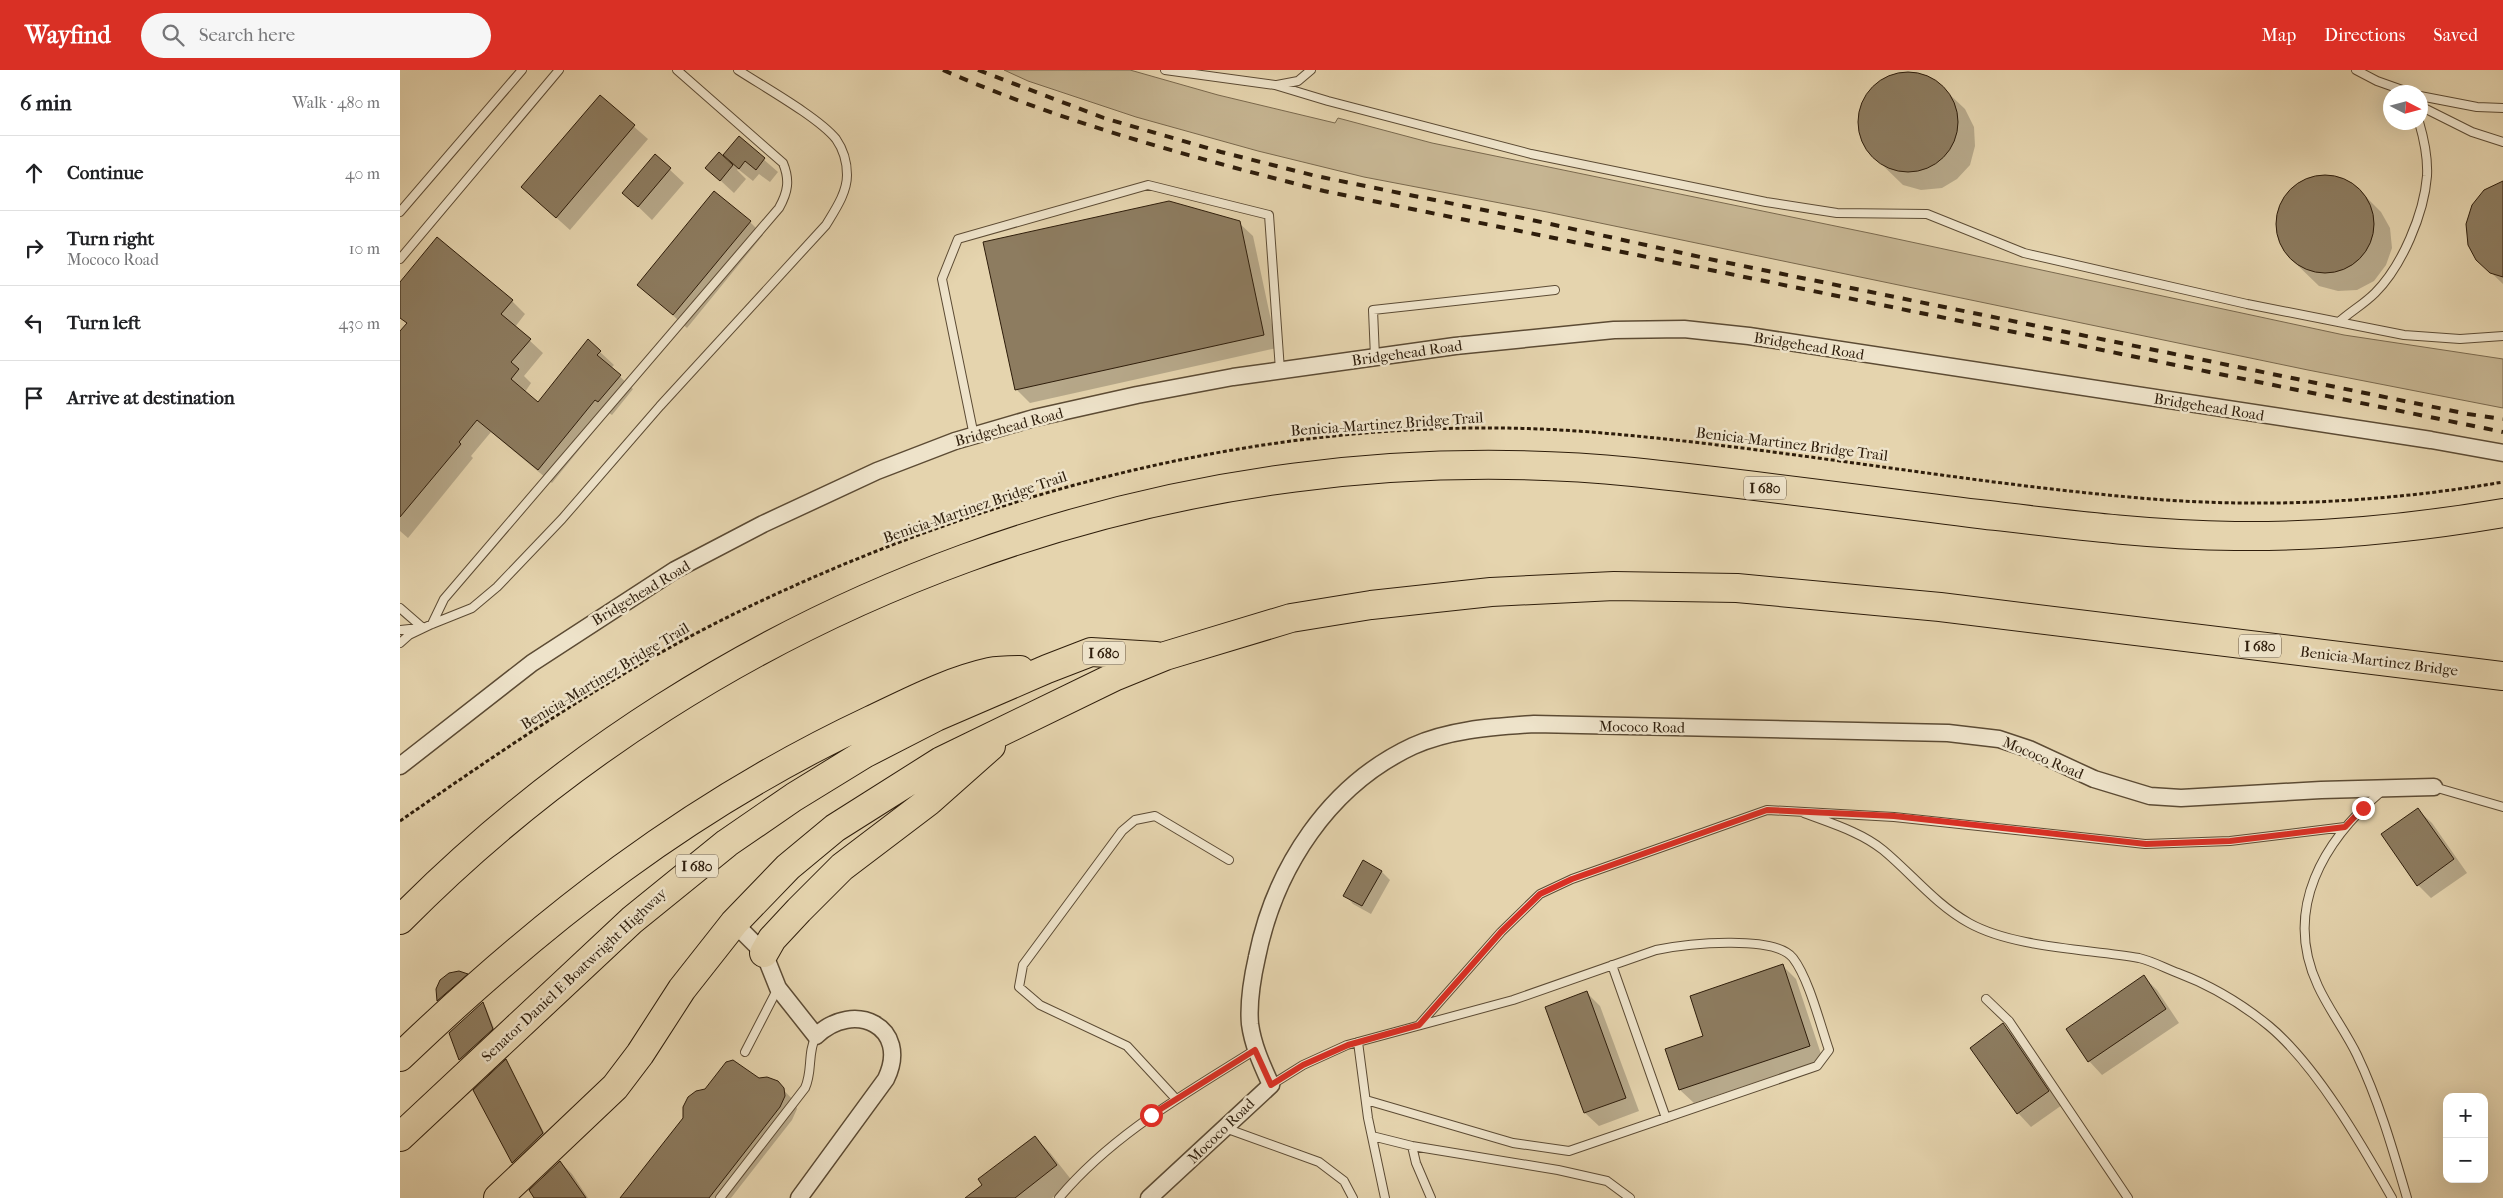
<!DOCTYPE html>
<meta charset="utf-8">
<style>
body{margin:0;font-family:"IM FELL French Canon",serif;background:#f6f6f6;color:#202124}
.controls{position:absolute;right:15px;bottom:15px;display:grid;overflow:hidden;border-radius:10px;box-shadow:0 5px 20px #0002}
.controls button{width:45px;height:45px;display:grid;place-items:center;padding:0;border:0;border-bottom:1px solid #e0e0e0;background:#fff;color:#202124;font:25px sans-serif}
.compass{position:absolute;left:1983px;top:15px;width:45px;height:45px;border-radius:50%;background:#fff;box-shadow:0 5px 20px #0002;rotate:96deg}
.stop{position:absolute;width:15px;height:15px;margin:-11px;border:4px solid #d93025;border-radius:50%;background:#fff}
.stop.end{background:#d93025;border-color:#fff;box-shadow:0 1px 5px #0008}
.list{margin:0;padding:0;list-style:none}
h2{display:flex;justify-content:space-between;align-items:center;height:65px;margin:0;padding:0 20px;font-size:21px}
h2 small{font-size:16px;font-weight:400;color:#757577}
.list li{display:grid;grid-template-columns:32px 1fr auto;gap:15px;align-items:center;box-sizing:border-box;height:75px;padding:0 20px;border-top:1px solid #e0e0e0}
.list b{display:block;font-size:19px;white-space:nowrap}
.list p{margin:0;font-size:16px;white-space:nowrap;color:#757577}
.list em{font-size:16px;font-style:normal;color:#757577}
.icon{flex:none;width:28px;height:28px;fill:none;stroke:currentColor;stroke-width:2;stroke-linecap:round;stroke-linejoin:round}
.map{position:relative;flex:none;width:2103px;height:1128px;overflow:hidden}
header{display:flex;align-items:center;gap:30px;box-sizing:border-box;height:70px;padding:0 25px;background:#d93025;color:#fff}
header strong{font-size:24px}
nav{display:flex;gap:28px;margin-inline-start:auto;font-size:18px}
.search{width:350px;height:45px;background:#f6f6f6;display:flex;align-items:center;gap:12px;box-sizing:border-box;padding:0 18px;border-radius:28px;color:#757577;font-size:19px}
main{display:flex}
aside{flex:1;background:#fff}
.map>svg:first-child{display:block}
</style>
<header>
<strong>Wayfind</strong>
<div class="search"><svg class="icon" aria-label="search" viewBox="0 0 24 24"><circle cx="10" cy="10" r="6"/><path d="M15 15l6 6"/></svg>Search here</div>
<nav><a>Map</a><a>Directions</a><a>Saved</a></nav>
</header>
<main>
<aside>
<h2>6 min<small>Walk · 480 m</small></h2>
<ul class="list">
<li><svg class="icon" aria-label="ahead" viewBox="0 0 24 24"><path d="M12 20V5M6 11l6-6 6 6"/></svg><div><b>Continue</b></div><em>40 m</em></li>
<li><svg class="icon" aria-label="right" viewBox="0 0 24 24"><path d="M7 20v-9h11M14 6l5 5-5 5"/></svg><div><b>Turn right</b><p>Mococo Road</p></div><em>10 m</em></li>
<li><svg class="icon" aria-label="left" viewBox="0 0 24 24"><path d="M17 20v-9H6M10 6l-5 5 5 5"/></svg><div><b>Turn left</b></div><em>430 m</em></li>
<li><svg class="icon" aria-label="arrive" viewBox="0 0 24 24"><path d="M6 21V4h12l-3 4 3 4H6"/></svg><div><b>Arrive at destination</b></div></li>
</ul>
</aside>
<div class="map">
<svg width="2103" height="1128" viewBox="0 0 2103 1128">
<rect width="100%" height="100%" fill="#e5d4ae"/>
<filter id="stains"><feTurbulence type="fractalNoise" baseFrequency=".004" numOctaves="4"/><feColorMatrix values="0 0 0 0 .2 0 0 0 0 .09 0 0 0 0 .02 0 0 0 .5 -.17"/></filter>
<radialGradient id="worn" r=".72"><stop offset=".6" stop-color="#630" stop-opacity="0"/><stop offset="1" stop-color="#630" stop-opacity=".3"/></radialGradient>
<!-- green -->
<path fill="#c6b592" stroke="#7a694e" d="M604,0H730L818,25L935,53L938,48L1032,73L1474,164L1944,265L2103,289V338L1908,300L1147,142L964,107L858,81L736,47L628,11Z"/>
<!-- shadow -->
<path fill="#0003" d="M1513,3L1532,9L1546,21L1565,39L1574,57L1575,76L1570,95L1557,109L1542,118L1521,120L1503,115L1470,83L1461,66L1459,47L1465,28L1477,13L1493,5Z
M200,27L248,69L170,160L122,117Z
M339,68L378,102L370,112L359,104L353,111L338,99L337,100L346,109L334,123L307,98L330,94Z
M255,86L284,113L252,150L224,123Z
M1930,106L1947,112L1963,124L1981,142L1990,158L1992,178L1986,195L1974,211L1957,220L1938,221L1919,216L1887,185L1879,170L1876,149L1882,130L1894,116L1910,108Z
M2103,113V214L2078,190Z
M350,152L363,165L287,258L239,215Z
M839,153L853,166L877,278L630,333L616,319Z
M0,214L112,231L125,244L115,257L143,283L124,306L131,313L125,322L138,333L200,282L214,295L211,298L233,319L212,345L209,343L152,413L91,362L71,386L73,388L8,468L0,461V263L7,254L0,248Z
M2018,740L2032,753L2067,803L2031,828L2018,815Z
M982,802L990,810L971,844L953,834L945,825Z
M1383,896L1396,909L1423,990L1294,1033L1280,1020L1267,980L1305,967Z
M49,904L67,905L71,908L42,934L38,930L37,919Z
M1744,907L1757,920L1779,953L1702,1005L1689,991Z
M1187,923L1200,936L1239,1041L1199,1056L1185,1043L1146,938Z
M83,934L86,938L96,963L64,993L60,989L50,963Z
M1603,955L1617,968L1662,1035L1631,1057L1618,1043Z
M106,991L147,1068L117,1097L74,1021Z
M329,992H336L358,1009L374,1010L395,1032L397,1039L392,1050L331,1128H221Z
M635,1067L651,1084L673,1112L652,1128H568Z
M160,1092L172,1104L188,1128H135Z"/>
<!-- building -->
<path fill="#8d7c60" stroke="#2e1d0b" d="M1458 52a50 50 0 1 1 100 0a50 50 0 1 1-100 0Z
M200,25L235,55L156,148L121,117Z
M339,66L365,88L356,100L345,91L339,99L323,85Z
M319,82L333,95L320,111L305,98Z
M255,84L271,98L238,137L222,123Z
M1876 154a49 49 0 1 1 98 0a49 49 0 1 1-98 0Z
M2103,111V207L2090,203L2076,190L2068,175L2066,154L2072,135L2084,120Z
M314,121L351,151L273,245L237,215Z
M769,131L840,151L864,265L615,320L583,172Z
M37,167L113,230L101,244L131,269L111,292L119,299L111,309L138,332L188,269L201,281L197,285L221,305L198,332L195,330L138,400L77,350L59,372L61,374L0,447V261L7,253L0,248V212Z
M2018,738L2054,789L2017,816L1981,764Z
M963,790L982,801L962,836L943,826Z
M1383,894L1410,976L1279,1020L1265,979L1303,966L1290,926Z
M59,901L68,904L37,931L36,919L40,910L49,903Z
M1744,905L1766,939L1688,992L1666,959Z
M1187,921L1226,1028L1184,1043L1145,937Z
M83,932L93,959L59,990L49,963Z
M1603,953L1649,1021L1617,1044L1570,978Z
M106,989L143,1063L112,1093L73,1020Z
M333,990L359,1008L367,1007L378,1011L384,1018L385,1026L380,1037L309,1128H220L283,1048V1037L288,1027L296,1021L305,1019L326,992Z
M635,1066L657,1095L615,1128H565L582,1115L578,1109Z
M160,1091L186,1128H134L129,1120Z"/>
<g fill="none" stroke-linecap="round" stroke-linejoin="round">
<!-- service casing -->
<g stroke="#5c4b34" stroke-width="10">
<path id="service" d="M765,0L875,15L928,31L1131,84L1366,132L1437,143L1527,144L1624,183L1847,234L2004,265L2060,269L2103,266
M1956,0L1977,11L2008,22
M877,15L898,11L911,0
M2020,26L2077,37L2103,38
M2020,36L2072,62L2103,72
M0,142L122,0
M0,189L159,0
M1939,252C1950,242 1964,234 1975,223C2002,196 2024,144 2027,106C2028,88 2024,69 2019,52
M975,287L973,240L1155,220
M574,366L542,209L558,169L748,115L869,145L880,300
M0,538L23,558
M32,554L44,529L379,138C388,122 390,110 383,93L277,0
M0,560L19,558
M0,573L9,565L32,554L72,538L97,517L162,449L260,336L426,155C435,140 447,123 447,105C447,93 443,79 436,69C418,47 364,17 338,0
M2034,717L2103,737
M1982,721C1924,770 1882,839 1918,916C1929,940 1946,962 1957,985C1979,1031 1993,1080 2007,1128
M1404,743C1430,753 1461,762 1483,780C1512,804 1535,834 1569,853C1614,878 1688,879 1739,888C1752,891 1765,898 1778,903C1810,915 1842,934 1869,956C1916,995 1962,1075 1992,1128
M1212,895L1266,1048
M1586,929L1609,951L1728,1128
M1019,955L1101,862L1140,824L1172,809L1367,740L1494,747L1745,774L1830,771L1945,757
M958,972L968,1048L985,1128
M345,982L378,918
M871,1015L903,995L947,975L1113,930L1256,880C1285,874 1374,864 1393,888C1409,909 1420,954 1429,980L1417,996L1169,1081L1113,1073L966,1030
M776,1029L727,976L640,935L619,917L623,895L722,761L735,750L755,746L829,790
M825,1058L919,1092L944,1111L953,1128
M972,1066L1012,1076L1158,1100L1207,1111L1230,1128
M1012,1076L1016,1093L1031,1128
M320,1128L405,1018C413,1001 407,983 416,966
M659,1128C713,1064 785,1024 855,980"/>
</g>
<!-- minor casing -->
<g stroke="#5c4b34" stroke-width="19">
<path id="minor" d="M0,696L132,593L275,500L363,454L477,401L555,371L634,348L737,325L833,307L1055,276L1214,260L1284,259L1349,266L2031,370L2103,383
M334,853L364,883L378,918L416,966C454,929 511,957 486,1009L399,1128
M749,1128L871,1015C862,995 853,976 850,954C848,931 852,909 857,887C875,798 929,715 1013,676C1051,659 1093,657 1134,654L1548,663L1599,669L1629,679L1694,709L1750,726L1781,728L1921,720L2034,717"/>
</g>
<!-- motorway casing -->
<g stroke="#2e1d0b" stroke-width="30">
<path id="motorway" d="M0,850C319,527 780,357 1233,402C1349,414 1464,430 1579,444C1664,454 1749,465 1835,466C1925,467 2015,458 2103,443
M364,883L372,869L399,840L442,797L529,731L591,676
M0,987C144,849 290,735 471,650C509,632 549,611 590,602C599,600 610,600 620,600
M0,1067L232,850L327,773L394,727L464,684L536,647L647,599L691,582L756,586
M98,1128L215,1017L240,984L282,919L334,853L388,797L435,758L541,691L716,606L765,586L891,548L971,535L1091,522L1214,516L1337,518L1540,537L2103,606"/>
</g>
<!-- path -->
<path stroke="#2e1d0b" stroke-width="3" stroke-dasharray="4 2.5" stroke-linecap="butt" d="M0,751C108,676 219,600 338,542C604,413 906,337 1203,363C1379,378 1553,411 1729,427C1853,439 1981,433 2103,412"/>
<!-- service -->
<use href="#service" stroke="#eee3ca" stroke-width="8"/>
<!-- minor -->
<use href="#minor" stroke="#eee3ca" stroke-width="16"/>
<!-- motorway -->
<use href="#motorway" stroke="#e5d4ae" stroke-width="28"/>
<!-- rail -->
<path stroke="#2e1d0b" stroke-width="4" stroke-dasharray="9 9" stroke-linecap="butt" d="M543,0C666,54 795,88 924,121L2103,362
M578,0L704,48L821,82L916,106L1123,148L1314,190L2068,344L2103,349"/>
</g>
<g fill="none" stroke-linecap="round" stroke-linejoin="round">
<!-- route -->
<path stroke="#d93025" stroke-width="6" d="M751,1045L855,980L871,1015L903,995L948,975L1019,955L1101,862L1140,824L1172,809L1367,740L1494,746L1746,774L1830,771L1945,757L1963,738"/>
</g>
<g text-anchor="middle" dominant-baseline="central" stroke-width="5" stroke-linejoin="round" paint-order="stroke">
<!-- shield labels -->
<g fill="#eee3ca" stroke="#685844" stroke-width="1">
<rect x="1344" y="406.5" width="42" height="23" rx="4"/>
<rect x="1839" y="564.5" width="42" height="23" rx="4"/>
<rect x="683" y="571.5" width="42" height="23" rx="4"/>
<rect x="276" y="784.5" width="42" height="23" rx="4"/>
</g>
<g font-size="14" font-weight="bold" fill="#2e1d0b">
<text x="1365" y="418">I 680</text>
<text x="1860" y="576">I 680</text>
<text x="704" y="583">I 680</text>
<text x="297" y="796">I 680</text>
</g>
<!-- street labels -->
<g font-size="15" fill="#2e1d0b" stroke="#eee3ca">
<text transform="translate(1409 276) rotate(9)">Bridgehead Road</text>
<text transform="translate(1007 283) rotate(-8)">Bridgehead Road</text>
<text transform="translate(1809 337) rotate(9)">Bridgehead Road</text>
<text transform="translate(987 354) rotate(-4)">Benicia-Martinez Bridge Trail</text>
<text transform="translate(609 357) rotate(-15)">Bridgehead Road</text>
<text transform="translate(1392 374) rotate(7)">Benicia-Martinez Bridge Trail</text>
<text transform="translate(575 437) rotate(-19)">Benicia-Martinez Bridge Trail</text>
<text transform="translate(241 523) rotate(-31)">Bridgehead Road</text>
<text transform="translate(1979 591) rotate(7)">Benicia-Martinez Bridge</text>
<text transform="translate(205 606) rotate(-31)">Benicia-Martinez Bridge Trail</text>
<text transform="translate(1242 657) rotate(1)">Mococo Road</text>
<text transform="translate(1643 688) rotate(23)">Mococo Road</text>
<text transform="translate(174 905) rotate(-43)">Senator Daniel E Boatwright Highway</text>
<text transform="translate(821 1061) rotate(-44)">Mococo Road</text>
</g>
</g>
<rect width="100%" height="100%" filter="url(#stains)"/>
<rect width="100%" height="100%" fill="url(#worn)"/>
</svg>
<div class="controls">
<button>+</button>
<button>−</button>
</div>
<svg class="compass" viewBox="-18 -18 36 36"><path d="M0-13l5 13h-10z" fill="#e53935"/><path d="M0 13l5-13h-10z" fill="#757577"/></svg>
<div class="stop" style="left:751px;top:1045px"></div>
<div class="stop end" style="left:1963px;top:738px"></div>
</div>
</main>
